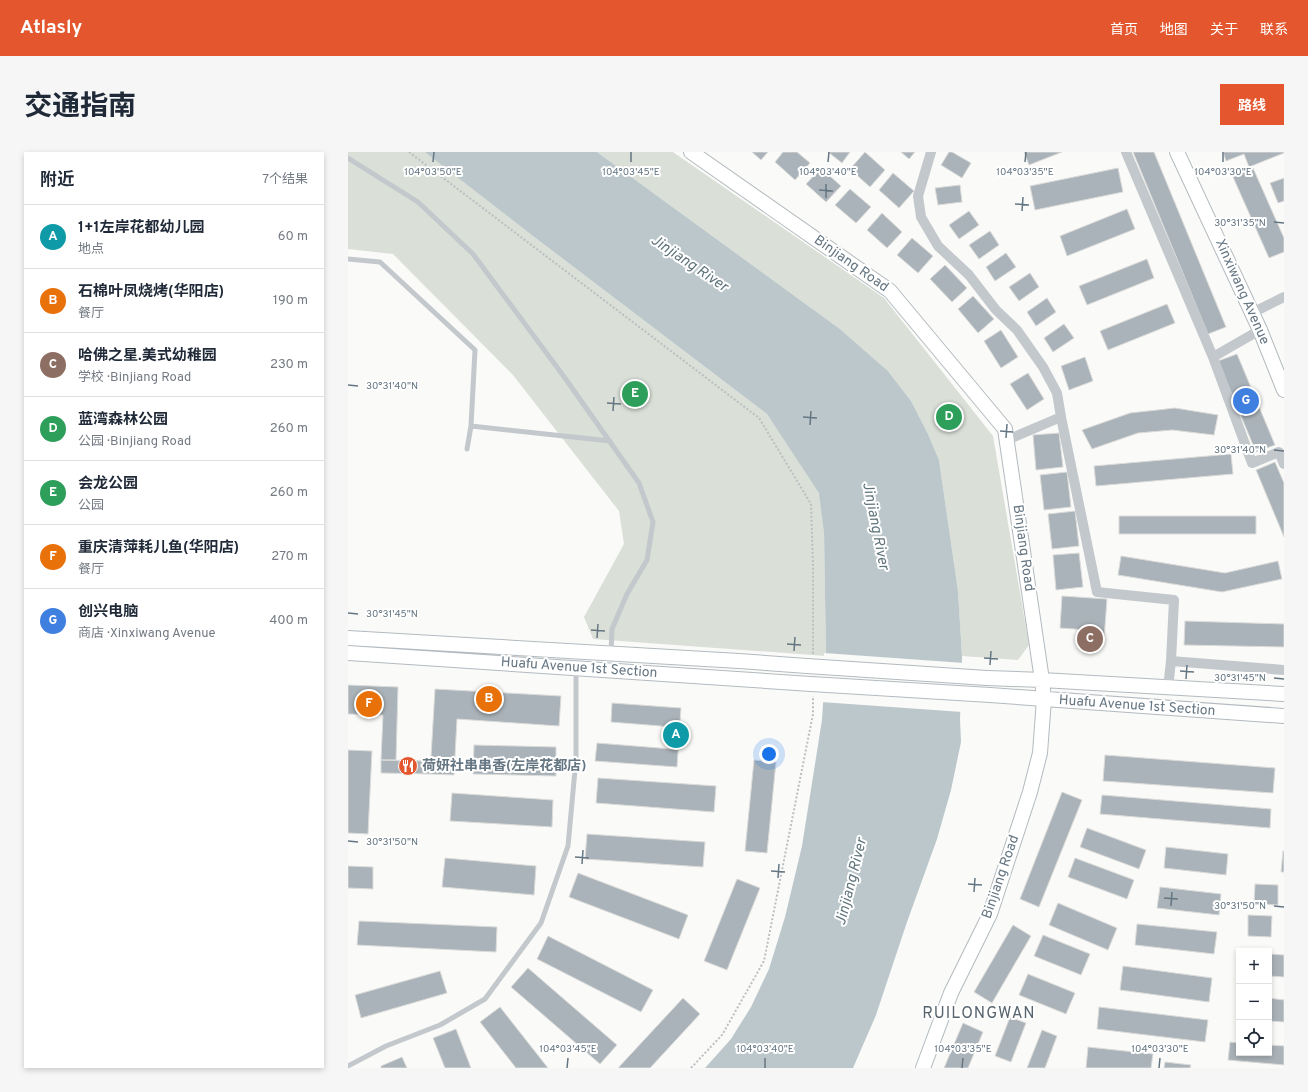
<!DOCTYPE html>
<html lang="zh">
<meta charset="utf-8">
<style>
body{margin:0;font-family:Overpass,"Noto Sans SC",sans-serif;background:#f6f6f7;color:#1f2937}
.controls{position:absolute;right:12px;bottom:12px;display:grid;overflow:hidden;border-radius:0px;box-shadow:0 2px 6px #0003}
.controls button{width:36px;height:36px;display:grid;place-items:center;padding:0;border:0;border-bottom:1px solid #e0e1e3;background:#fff;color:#1f2937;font:20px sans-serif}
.you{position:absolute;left:421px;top:602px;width:14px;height:14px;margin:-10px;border:3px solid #fff;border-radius:50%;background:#1a73e8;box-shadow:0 0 0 6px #1a73e833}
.badge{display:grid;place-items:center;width:26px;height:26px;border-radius:50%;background:#e4572e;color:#fff;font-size:13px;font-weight:700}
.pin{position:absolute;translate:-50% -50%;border:2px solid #fff;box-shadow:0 1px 4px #0006}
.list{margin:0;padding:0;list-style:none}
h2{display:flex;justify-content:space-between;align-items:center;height:52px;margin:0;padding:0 16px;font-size:17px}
h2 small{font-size:13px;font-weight:400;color:#747a83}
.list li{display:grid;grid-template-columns:26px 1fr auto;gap:12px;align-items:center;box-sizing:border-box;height:64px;padding:0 16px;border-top:1px solid #e0e1e3}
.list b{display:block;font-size:15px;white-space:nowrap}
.list p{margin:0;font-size:13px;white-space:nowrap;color:#747a83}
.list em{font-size:13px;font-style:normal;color:#747a83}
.icon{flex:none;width:22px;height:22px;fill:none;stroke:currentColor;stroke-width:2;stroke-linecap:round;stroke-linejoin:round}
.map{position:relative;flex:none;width:936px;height:916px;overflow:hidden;border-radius:0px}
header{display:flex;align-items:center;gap:24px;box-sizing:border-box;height:56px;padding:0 20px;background:#e4572e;color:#fff}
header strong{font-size:19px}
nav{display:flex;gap:22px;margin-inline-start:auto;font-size:14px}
.intro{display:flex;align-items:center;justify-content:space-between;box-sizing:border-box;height:96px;padding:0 24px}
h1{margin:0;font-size:28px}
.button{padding:10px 18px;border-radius:0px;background:#e4572e;color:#fff;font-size:14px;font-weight:700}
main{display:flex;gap:24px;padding:0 24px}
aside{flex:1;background:#fff;border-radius:0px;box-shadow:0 2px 6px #0003}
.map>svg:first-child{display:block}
</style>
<header>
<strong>Atlasly</strong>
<nav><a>首页</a><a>地图</a><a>关于</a><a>联系</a></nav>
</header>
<div class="intro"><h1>交通指南</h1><a class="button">路线</a></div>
<main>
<aside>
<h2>附近<small>7个结果</small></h2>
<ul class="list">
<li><span class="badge" style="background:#0f9aa8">A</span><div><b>1+1左岸花都幼儿园</b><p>地点</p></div><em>60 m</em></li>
<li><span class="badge" style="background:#e8710a">B</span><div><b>石棉叶凤烧烤(华阳店)</b><p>餐厅</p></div><em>190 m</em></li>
<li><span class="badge" style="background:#8d6e63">C</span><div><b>哈佛之星.美式幼稚园</b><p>学校 · Binjiang Road</p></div><em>230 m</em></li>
<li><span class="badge" style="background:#2e9e5b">D</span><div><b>蓝湾森林公园</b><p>公园 · Binjiang Road</p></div><em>260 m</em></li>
<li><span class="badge" style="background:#2e9e5b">E</span><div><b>会龙公园</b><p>公园</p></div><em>260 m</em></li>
<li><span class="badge" style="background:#e8710a">F</span><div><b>重庆清萍耗儿鱼(华阳店)</b><p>餐厅</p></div><em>270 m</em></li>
<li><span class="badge" style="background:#3f7fe0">G</span><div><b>创兴电脑</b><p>商店 · Xinxiwang Avenue</p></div><em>400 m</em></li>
</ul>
</aside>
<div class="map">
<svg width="936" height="916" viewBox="0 0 936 916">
<rect width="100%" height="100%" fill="#fafaf8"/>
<!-- green -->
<path fill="#dadfd7" d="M0,0H80L185,84L419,262L472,341L476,381L478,504L245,487L236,465L276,392L271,359L165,223L45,102L0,97Z
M249,0H325L536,146L645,284L681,493L670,508L614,504L610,439L591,308L580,282L563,249L540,219L492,177Z"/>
<!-- water -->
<path fill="#bbc7cb" d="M77,0H249L492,177L540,219L563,249L580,282L591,308L610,439L614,504L612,567L613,590L603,638L589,687L559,770L528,863L505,916H357L383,887L403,855L421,817L437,765L454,694L474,568L478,504L476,381L471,341L419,262L185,84Z"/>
<!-- pier -->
<path fill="#fafaf8" d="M476,501L616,511L614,560L473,550Z"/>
<!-- building -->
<path fill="#aab3b9" stroke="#dcdcda" d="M404,0H420L413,8Z
M435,0H449L462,11L447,28L427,10Z
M480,0H502L494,11Z
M517,0L537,18L522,35L502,17Z
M553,0H567L561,7Z
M601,0H604L623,11L614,26L593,13Z
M676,0H714L681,13Z
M785,0H806L878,175L860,182Z
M875,0H936V1L901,15L896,2L878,9Z
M473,16L493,34L478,50L458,32Z
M770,16L775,40L687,58L682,34Z
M905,16L936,86V100L921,106L885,25Z
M545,21L566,39L551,56L531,38Z
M936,26V49L930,51L922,31Z
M612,33L614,50L590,53L587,36Z
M502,37L523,55L508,71L487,53Z
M779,57L787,77L719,104L712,84Z
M621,59L631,73L611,87L601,73Z
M534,61L554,80L539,96L519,78Z
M642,79L651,93L631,107L621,93Z
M564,86L585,104L570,121L549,103Z
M658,101L668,115L647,129L638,115Z
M799,107L806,126L739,153L731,134Z
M597,113L619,136L604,150L582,127Z
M682,121L691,135L671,149L661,135Z
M625,144L646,167L630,181L610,157Z
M699,146L708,160L688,174L679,160Z
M819,152L827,171L760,198L752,179Z
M716,172L726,186L705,200L696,186Z
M653,178L670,205L653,216L636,189Z
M889,202L927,293L908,300L870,209Z
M737,205L745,229L721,238L713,214Z
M680,221L696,247L679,258L662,232Z
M827,256L870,263L866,283L824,278L790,281L744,297L734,278L782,261Z
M711,281L715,315L688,318L685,283Z
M883,302L885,322L748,334L746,314Z
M927,310L936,331V385L908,318Z
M719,320L723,355L696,358L692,323Z
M727,359L731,394L704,397L700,362Z
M771,364H908V382H771Z
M731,401L735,435L708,438L705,403Z
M773,404L877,421L930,409L934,427L874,440L770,423Z
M714,444L759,447L756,488L740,478L712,476Z
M837,469L936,472V495L836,493Z
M0,533L50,535L48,608H33L35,563L0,562Z
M87,537L213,544L211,574L109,567L106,623L82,622Z
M264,551L333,556L329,615L247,609L249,591L324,597L325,575L263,570Z
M126,593L208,595V624L125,622Z
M0,598L24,599L20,682L0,681Z
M757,603L927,616L925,641L755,629Z
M33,608L82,609V622L33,621Z
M406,608L428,610L419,701L397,699Z
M250,626L368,634L366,660L248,651Z
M714,640L734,648L691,755L672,747Z
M104,641L205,648L204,675L102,669Z
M754,643L923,657L922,676L752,662Z
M739,676L798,698L791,717L732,695Z
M239,682L357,690L355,715L237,707Z
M818,695L880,702L878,723L816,716Z
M935,699H936V720H933Z
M97,706L188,714L186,743L94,735Z
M727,706L786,728L779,747L720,725Z
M0,714L25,715V737L0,736Z
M230,721L340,763L331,787L221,745Z
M389,727L412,736L379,818L356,809Z
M907,732L930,733V753L906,752Z
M812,735L873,742L871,763L809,756Z
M710,751L769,776L760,798L701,773Z
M900,763L924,764L923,785L900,784Z
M11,769L149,775L148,800L9,793Z
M789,772L869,780L866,802L787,793Z
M665,773L683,784L644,851L626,840Z
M695,783L742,802L733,823L686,804Z
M200,784L305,838L293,860L189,807Z
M921,802L936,803V825L921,824Z
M775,814L864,826L861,850L772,838Z
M180,816L269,893L252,912L163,835Z
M92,819L99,841L13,866L7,843Z
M680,822L727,841L718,862L671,843Z
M335,846L352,862L302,916H270Z
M921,846L936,848V870L921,869Z
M152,855L200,916H168L132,870Z
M751,855L860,868L857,890L749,877Z
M662,865L678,871L663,910L647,904Z
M615,871L635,880L620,916H596Z
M108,877L123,916H97L85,886Z
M694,878L709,884L697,916H679Z
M882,890L891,891V901H921V893L936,894V913L880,908Z
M740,895L805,902L803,916H738Z
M54,905L59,916H33V914Z
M817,910L843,913L842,916H816Z"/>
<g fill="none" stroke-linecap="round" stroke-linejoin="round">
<!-- secondary casing -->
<g stroke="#b3babf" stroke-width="16">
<path id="secondary" d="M343,0L542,139L657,277L694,528L696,547L692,601L682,640L642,762L603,841L575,916
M829,0L912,178L936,238
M0,486L391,509L459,514
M0,501L463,532
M639,526L694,528L936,542
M642,543L936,564"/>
</g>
<!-- path -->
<path stroke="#bbbfc2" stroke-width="2" stroke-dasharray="2 2" stroke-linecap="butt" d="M61,0L411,266L463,352L465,414V503
M343,916L374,883L416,809L465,562V544"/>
<!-- lane -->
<path stroke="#c3c8cc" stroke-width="5" d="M0,6L70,50L125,102L217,226L291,331L305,370L299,408L279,442L264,477L263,501
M0,107L32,110L127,198L123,274L119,297
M123,274L262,289
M0,914L38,894L92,873L137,847L193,771L220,694L228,607V517"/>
<!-- street -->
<path stroke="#c3c8cc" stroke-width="10" d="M583,0L570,44L573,65L590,94L621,123L648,158L669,178L695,215L709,241L713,265
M778,0L865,205
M912,157L936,145
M912,178L865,205L904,311L931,300L936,312
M659,288L713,265L749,440L826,448L823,509L936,518
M820,536L823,509"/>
<!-- secondary -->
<use href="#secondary" stroke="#fff" stroke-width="14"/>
<!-- secondary-bridge casing -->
<g stroke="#b3babf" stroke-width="16" stroke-linecap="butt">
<path id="secondary-bridge" d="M459,514L639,526
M463,532L642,543"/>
</g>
<!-- secondary-bridge -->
<use href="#secondary-bridge" stroke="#fff" stroke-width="14"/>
</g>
<!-- ticks -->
<path fill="none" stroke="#657683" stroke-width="1.5" d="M85,10L86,0M283,10V0M480,10L481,0M677,10L678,0M875,10V0M471,38L485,39M478,46V32M667,52L681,53M674,59L675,45M926,70L936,71M0,233L10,234M259,251L273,252M265,259L266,245M455,265L469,266M462,273L463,259M652,279L665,280M658,286L659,272M926,298L936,299M0,461L10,462M243,478L257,479M249,486L250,472M439,492L453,493M446,499L447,485M636,506L650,507M642,513L643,499M832,519L846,520M926,526L936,527M838,527L839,513M0,689L10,690M227,705L241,706M234,712L235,698M423,719L437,720M430,726L431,712M620,732L634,733M626,740L627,726M816,746L830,747M823,754L824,740M926,754L936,755M219,916L220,906M417,916V906M614,916L615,906M811,916L812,906"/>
<!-- icons -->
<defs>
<g id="restaurant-disc" transform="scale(1)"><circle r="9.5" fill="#e4572e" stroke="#fff"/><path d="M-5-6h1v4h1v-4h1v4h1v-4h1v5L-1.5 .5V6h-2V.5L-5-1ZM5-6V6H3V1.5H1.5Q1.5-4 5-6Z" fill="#fff"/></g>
</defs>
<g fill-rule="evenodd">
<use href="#restaurant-disc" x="60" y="614"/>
</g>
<g text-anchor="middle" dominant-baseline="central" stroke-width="4" stroke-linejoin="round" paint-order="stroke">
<!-- street labels -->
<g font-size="14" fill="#657683" stroke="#fff">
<text transform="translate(503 112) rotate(35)">Binjiang Road</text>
<text transform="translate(894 140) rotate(66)">Xinxiwang Avenue</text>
<text transform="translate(675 396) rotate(82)">Binjiang Road</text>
<text transform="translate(231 516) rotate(4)">Huafu Avenue 1st Section</text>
<text transform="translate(789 554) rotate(4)">Huafu Avenue 1st Section</text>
<text transform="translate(653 725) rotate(-71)">Binjiang Road</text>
</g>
<!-- poi labels -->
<g font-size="14" font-weight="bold" fill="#657683" stroke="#fff" text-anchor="start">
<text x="74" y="614">荷妍社串串香(左岸花都店)</text>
</g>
<!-- water labels -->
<g font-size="15" font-style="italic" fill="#60757c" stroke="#fff">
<text transform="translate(341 112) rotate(34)">Jinjiang River</text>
<text transform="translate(527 374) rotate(79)">Jinjiang River</text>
<text transform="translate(504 730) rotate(-76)">Jinjiang River</text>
</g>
<!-- quarter labels -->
<g font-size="16" letter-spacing="1" fill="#57646e" stroke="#fff">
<text x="631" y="862">RUILONGWAN</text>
</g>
</g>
<g font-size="10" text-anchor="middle" fill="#657683" stroke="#fff" stroke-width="4" stroke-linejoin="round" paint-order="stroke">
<text x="85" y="23">104°03'50"E</text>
<text x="283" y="23">104°03'45"E</text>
<text x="480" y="23">104°03'40"E</text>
<text x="677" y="23">104°03'35"E</text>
<text x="875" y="23">104°03'30"E</text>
<text x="892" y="74">30°31'35"N</text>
<text x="44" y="237">30°31'40"N</text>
<text x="892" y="301">30°31'40"N</text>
<text x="44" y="465">30°31'45"N</text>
<text x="892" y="529">30°31'45"N</text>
<text x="44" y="693">30°31'50"N</text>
<text x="892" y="757">30°31'50"N</text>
<text x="220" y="900">104°03'45"E</text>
<text x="417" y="900">104°03'40"E</text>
<text x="615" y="900">104°03'35"E</text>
<text x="812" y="900">104°03'30"E</text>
</g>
</svg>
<div class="controls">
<button>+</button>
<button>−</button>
<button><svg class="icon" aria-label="locate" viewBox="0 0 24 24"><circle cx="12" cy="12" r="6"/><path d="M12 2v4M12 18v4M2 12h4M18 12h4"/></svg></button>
</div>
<div class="you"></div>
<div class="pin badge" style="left:328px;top:583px;background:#0f9aa8">A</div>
<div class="pin badge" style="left:141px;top:547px;background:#e8710a">B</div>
<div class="pin badge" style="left:742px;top:487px;background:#8d6e63">C</div>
<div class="pin badge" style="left:601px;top:265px;background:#2e9e5b">D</div>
<div class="pin badge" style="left:287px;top:242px;background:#2e9e5b">E</div>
<div class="pin badge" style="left:21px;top:552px;background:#e8710a">F</div>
<div class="pin badge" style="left:898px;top:249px;background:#3f7fe0">G</div>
</div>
</main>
